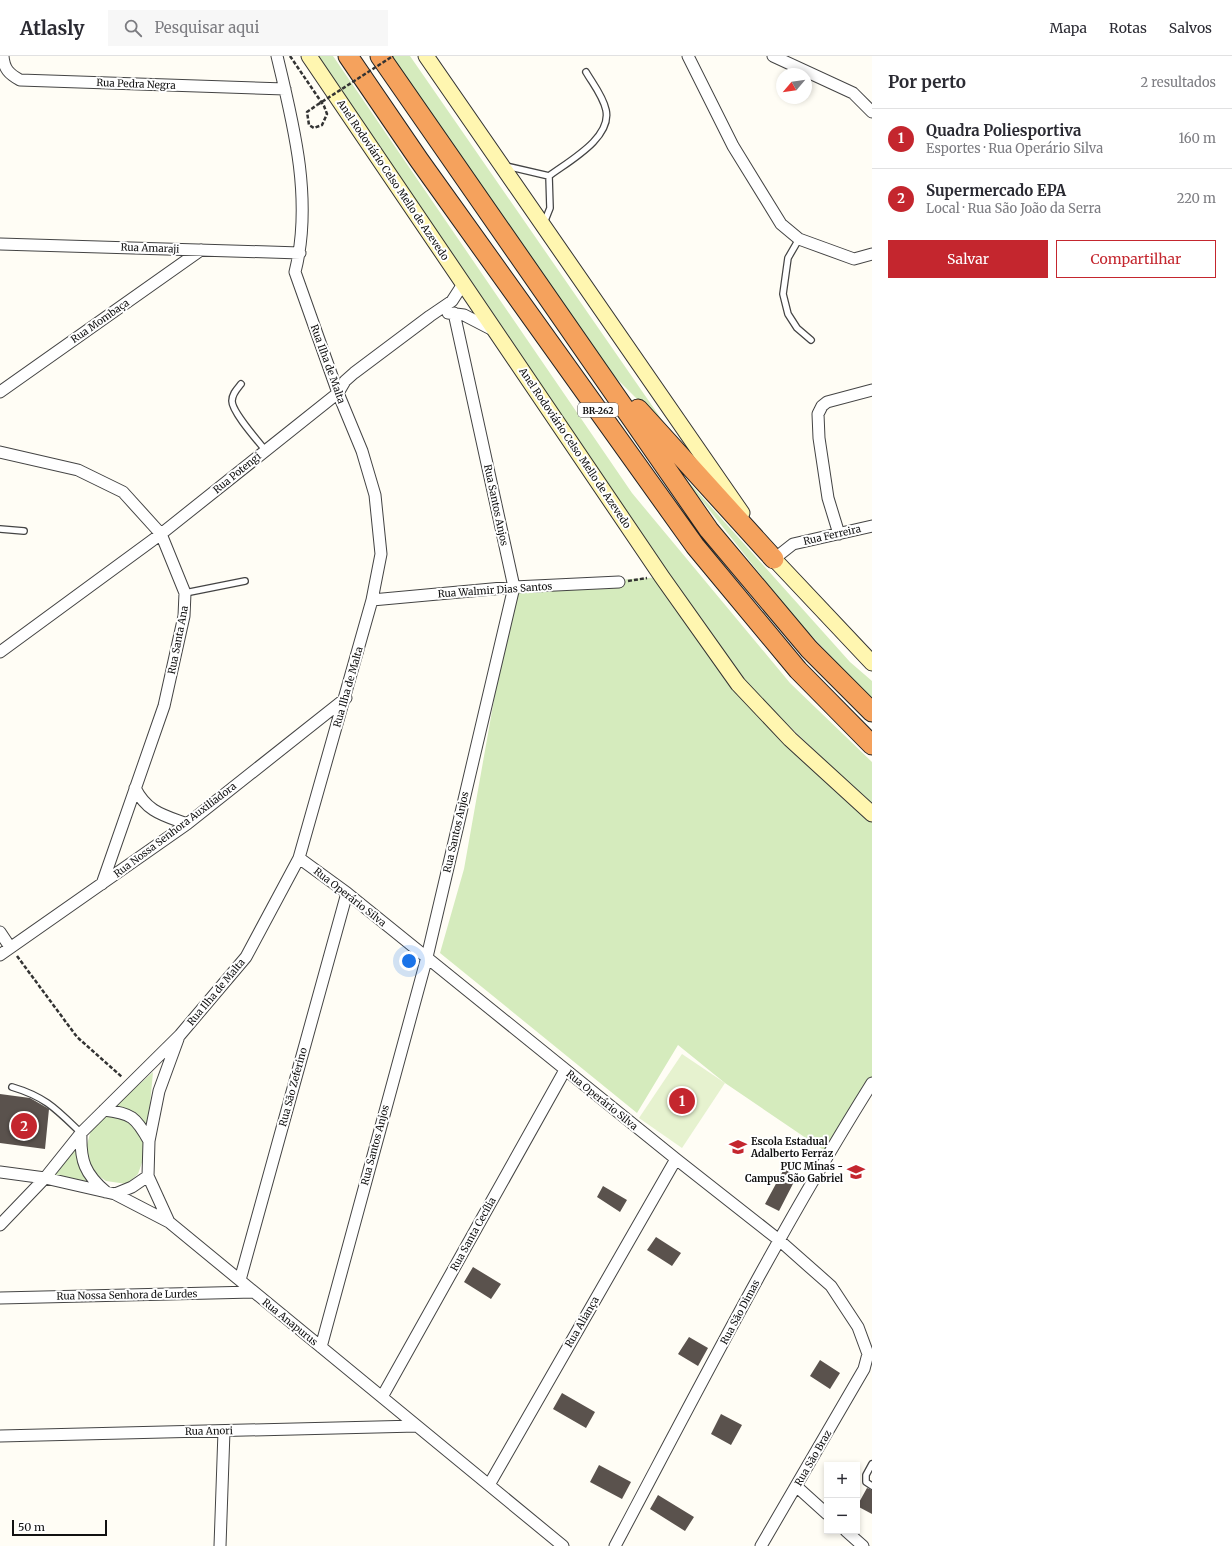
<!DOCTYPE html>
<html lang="pt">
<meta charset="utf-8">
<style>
body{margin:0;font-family:Merriweather,serif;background:#f7f7f7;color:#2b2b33}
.controls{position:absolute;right:12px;bottom:12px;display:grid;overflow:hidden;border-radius:0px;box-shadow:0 2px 6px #0003}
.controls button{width:36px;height:36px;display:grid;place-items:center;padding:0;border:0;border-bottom:1px solid #e1e1e2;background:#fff;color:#2b2b33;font:20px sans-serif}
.compass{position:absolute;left:776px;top:12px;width:36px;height:36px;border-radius:50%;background:#fff;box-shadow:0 2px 6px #0003;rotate:241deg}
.scale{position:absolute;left:12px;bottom:10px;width:95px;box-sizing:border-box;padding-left:4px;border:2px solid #111;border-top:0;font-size:11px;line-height:14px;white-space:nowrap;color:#111;-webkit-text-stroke:3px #fff;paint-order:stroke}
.you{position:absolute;left:409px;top:905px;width:14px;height:14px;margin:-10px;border:3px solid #fff;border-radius:50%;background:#1a73e8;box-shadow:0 0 0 6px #1a73e833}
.badge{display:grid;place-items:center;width:26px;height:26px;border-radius:50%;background:#c4262e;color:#fff;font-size:13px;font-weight:700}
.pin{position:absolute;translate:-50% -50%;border:2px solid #fff;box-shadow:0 1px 4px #0006}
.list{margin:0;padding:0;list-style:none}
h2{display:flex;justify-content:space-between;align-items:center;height:52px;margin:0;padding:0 16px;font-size:17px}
h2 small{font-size:13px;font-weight:400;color:#7c7c81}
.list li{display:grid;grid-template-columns:26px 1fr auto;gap:12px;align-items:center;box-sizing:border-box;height:60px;padding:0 16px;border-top:1px solid #e1e1e2}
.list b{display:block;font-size:15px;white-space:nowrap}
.list p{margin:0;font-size:13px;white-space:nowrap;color:#7c7c81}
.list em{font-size:13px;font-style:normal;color:#7c7c81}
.actions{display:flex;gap:8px;padding:12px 16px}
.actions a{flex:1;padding:9px 0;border:1px solid #c4262e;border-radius:0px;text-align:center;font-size:14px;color:#c4262e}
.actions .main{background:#c4262e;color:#fff}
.icon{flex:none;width:22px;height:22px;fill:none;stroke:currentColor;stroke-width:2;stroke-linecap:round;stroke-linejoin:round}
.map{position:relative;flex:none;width:872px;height:1490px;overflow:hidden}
header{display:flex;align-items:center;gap:24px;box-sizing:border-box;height:56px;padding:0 20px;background:#fff;border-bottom:1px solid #e1e1e2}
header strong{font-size:19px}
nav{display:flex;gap:22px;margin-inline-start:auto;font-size:14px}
.search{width:280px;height:36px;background:#f7f7f7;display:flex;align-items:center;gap:10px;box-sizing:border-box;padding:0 14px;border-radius:0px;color:#7c7c81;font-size:15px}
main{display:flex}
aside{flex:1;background:#fff}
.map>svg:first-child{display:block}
</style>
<header>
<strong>Atlasly</strong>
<div class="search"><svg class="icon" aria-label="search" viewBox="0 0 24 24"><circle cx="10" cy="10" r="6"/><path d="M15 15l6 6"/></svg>Pesquisar aqui</div>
<nav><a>Mapa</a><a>Rotas</a><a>Salvos</a></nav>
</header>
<main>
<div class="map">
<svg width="872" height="1490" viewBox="0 0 872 1490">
<rect width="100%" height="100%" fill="#fffdf5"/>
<!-- green -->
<path fill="#d5ebbd" d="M316,0H333L632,437L790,627L872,706V749L745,628L872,758V1026L828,1097L725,1027L678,989L637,1057L440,897L464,813L514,531L662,521Z
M387,0H410L671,377L600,306Z
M677,413L850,606L872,625V644L793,560Z
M153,1016L148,1070C139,1060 128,1052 114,1051Z
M106,1058L133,1067L143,1082L145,1098L138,1118L127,1128L106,1125L93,1116L85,1096L91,1074Z
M77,1088L91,1127L48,1123Z"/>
<!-- pitch -->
<path fill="#e6f2cf" d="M682,998L725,1027L682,1092L639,1062Z"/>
<!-- building -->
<path fill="#5a524d" d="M0,1038L30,1042L49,1053L45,1093L0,1087Z
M784,1113L797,1120L779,1155L765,1148Z
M603,1130L627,1144L620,1156L597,1141Z
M656,1181L681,1197L672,1210L647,1194Z
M473,1211L501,1228L491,1243L464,1226Z
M689,1281L708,1292L698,1310L678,1298Z
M820,1304L840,1317L830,1333L810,1320Z
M562,1337L595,1356L586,1372L553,1353Z
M721,1358L742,1369L731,1389L711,1378Z
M599,1409L631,1426L622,1443L590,1426Z
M867,1432L872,1434V1458L857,1450Z
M658,1439L694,1461L685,1475L650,1453Z"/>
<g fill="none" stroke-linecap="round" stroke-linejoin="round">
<!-- lane casing -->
<g stroke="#444" stroke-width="8">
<path id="lane" d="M506,110L549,120C569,105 612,82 606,54C603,40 593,28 586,16
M544,167L550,152L549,120
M799,183L788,202L783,238L788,258L797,272L811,284
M241,328C237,333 232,338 232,345C232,356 258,385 266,395
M0,473L24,475
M185,537L245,525
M12,1031C46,1041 57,1054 81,1077
M872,1408L866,1419V1426L872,1430"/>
</g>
<!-- street casing -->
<g stroke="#444" stroke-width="13">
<path id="street" d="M3,0C4,13 9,18 20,24L285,33
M688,0L733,90L781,168L799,183L854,203L872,198
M773,0L853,37L872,56
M0,188L300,197
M448,257L464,259L493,274
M0,336L201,194
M0,396L78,414L123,436L161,478L185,537L184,560L164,650L102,828
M839,478L828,442L819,382L818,358L822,350L827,346L872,334
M774,503L793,488L872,470
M372,544L514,531L619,526
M0,596L161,478L338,337L345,325L354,317L430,260L452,245L463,228
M135,732C147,756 163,759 187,768
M299,802L347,837L676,1103L779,1184L831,1230L858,1271L868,1298L864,1313L761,1490
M0,876L10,891
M0,899L187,768L346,642
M178,983L159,1035L149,1085L148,1120L169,1166L563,1490
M104,1054C131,1057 136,1061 149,1085
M81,1077C80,1105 85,1118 106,1136
M0,1116L45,1122L115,1138L169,1166
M115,1138L132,1131L148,1120
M0,1169L45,1122L81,1077L180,979L246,901L299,802L372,544L381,498L375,439L362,395L338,337L295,216C313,145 294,70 277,0
M240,1224L347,837
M0,1242L254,1236
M321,1291L427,901L514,531L454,257
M382,1341L565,1014
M0,1380L417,1370
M489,1429L676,1103
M796,1430L827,1458
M846,1475L863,1490
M220,1490L224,1375
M615,1490C698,1334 778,1177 872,1027"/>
</g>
<!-- secondary casing -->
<g stroke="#333" stroke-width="17">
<path id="secondary" d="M309,0L662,521L738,628L790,683L872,758
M426,0L742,457
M768,495L774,503L872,607"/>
</g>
<!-- highway casing -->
<g stroke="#222" stroke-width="21">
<path id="highway" d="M348,0L419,104L695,490L798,614L872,689
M380,0L709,474L809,593L872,656
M638,353L774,503"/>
</g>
<!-- path -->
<path stroke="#333" stroke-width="2.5" stroke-dasharray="4 2" stroke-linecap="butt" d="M290,0L324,50L327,58L322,69L314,72L309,69L307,56L317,49
M628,525L647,522
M17,900L77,981L122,1021"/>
<!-- lane -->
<use href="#lane" stroke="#fff" stroke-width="5.5"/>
<!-- street -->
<use href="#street" stroke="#fff" stroke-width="11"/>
<!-- secondary -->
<use href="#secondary" stroke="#fff6b0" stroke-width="15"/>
<!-- highway -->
<use href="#highway" stroke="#f5a25d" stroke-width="19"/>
<!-- path-bridge -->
<path stroke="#333" stroke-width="2.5" stroke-dasharray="4 2" stroke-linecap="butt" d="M317,49L393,0"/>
</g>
<!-- icons -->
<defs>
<g id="school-bare" transform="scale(1.38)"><path d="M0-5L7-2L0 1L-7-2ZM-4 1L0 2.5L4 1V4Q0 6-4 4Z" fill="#c4262e" stroke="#fff" stroke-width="2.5" paint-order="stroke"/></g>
<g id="university-bare" transform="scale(1.38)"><path d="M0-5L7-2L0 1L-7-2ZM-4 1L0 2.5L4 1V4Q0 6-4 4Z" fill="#c4262e" stroke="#fff" stroke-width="2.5" paint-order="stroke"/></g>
</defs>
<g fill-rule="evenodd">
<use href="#school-bare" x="738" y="1091"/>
<use href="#university-bare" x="856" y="1116"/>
</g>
<g text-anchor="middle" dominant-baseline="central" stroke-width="4" stroke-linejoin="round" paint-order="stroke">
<!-- shield labels -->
<rect fill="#fff" stroke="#585858" stroke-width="1" x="578" y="347" width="40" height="14" rx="3"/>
<g font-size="9" font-weight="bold" fill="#111">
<text x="598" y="354">BR-262</text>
</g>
<!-- street labels -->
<g font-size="10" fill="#111" stroke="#fff">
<text transform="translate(136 28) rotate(2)">Rua Pedra Negra</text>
<text transform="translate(393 124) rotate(56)">Anel Rodoviário Celso Mello de Azevedo</text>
<text transform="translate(150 192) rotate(2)">Rua Amaraji</text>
<text transform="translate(100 265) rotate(-35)">Rua Mombaça</text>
<text transform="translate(328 308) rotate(70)">Rua Ilha de Malta</text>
<text transform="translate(575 392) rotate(56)">Anel Rodoviário Celso Mello de Azevedo</text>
<text transform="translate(237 417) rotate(-39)">Rua Potengi</text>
<text transform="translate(496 449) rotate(78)">Rua Santos Anjos</text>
<text transform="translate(832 479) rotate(-13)">Rua Ferreira</text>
<text transform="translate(495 534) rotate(-4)">Rua Walmir Dias Santos</text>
<text transform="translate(178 584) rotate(-79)">Rua Santa Ana</text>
<text transform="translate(348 631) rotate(-74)">Rua Ilha de Malta</text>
<text transform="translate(175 774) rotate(-37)">Rua Nossa Senhora Auxiliadora</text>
<text transform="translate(456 776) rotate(-77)">Rua Santos Anjos</text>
<text transform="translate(350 841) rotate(38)">Rua Operário Silva</text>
<text transform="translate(216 936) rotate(-50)">Rua Ilha de Malta</text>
<text transform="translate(293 1031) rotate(-75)">Rua São Zeferino</text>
<text transform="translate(602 1044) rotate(39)">Rua Operário Silva</text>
<text transform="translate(375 1089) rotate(-75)">Rua Santos Anjos</text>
<text transform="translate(473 1178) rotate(-61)">Rua Santa Cecília</text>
<text transform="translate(127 1239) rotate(-1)">Rua Nossa Senhora de Lurdes</text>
<text transform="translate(740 1256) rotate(-62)">Rua São Dimas</text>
<text transform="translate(290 1266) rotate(39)">Rua Anapurus</text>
<text transform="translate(582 1266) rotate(-60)">Rua Aliança</text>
<text transform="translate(209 1375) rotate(-1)">Rua Anori</text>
<text transform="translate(813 1402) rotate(-60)">Rua São Braz</text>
</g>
<!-- poi labels -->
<g font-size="10" font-weight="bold" fill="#111" stroke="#fff" text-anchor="start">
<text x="751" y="1085">Escola Estadual<tspan x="751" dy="12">Adalberto Ferraz</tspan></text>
<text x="843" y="1110" text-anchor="end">PUC Minas -<tspan x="843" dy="12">Campus São Gabriel</tspan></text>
</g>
</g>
</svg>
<div class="controls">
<button>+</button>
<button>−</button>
</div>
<svg class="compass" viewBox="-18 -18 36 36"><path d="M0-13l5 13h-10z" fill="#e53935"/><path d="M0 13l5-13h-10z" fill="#7c7c81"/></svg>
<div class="scale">50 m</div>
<div class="you"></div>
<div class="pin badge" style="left:682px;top:1045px">1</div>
<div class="pin badge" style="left:24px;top:1070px">2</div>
</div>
<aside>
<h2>Por perto<small>2 resultados</small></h2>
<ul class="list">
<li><span class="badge">1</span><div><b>Quadra Poliesportiva</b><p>Esportes · Rua Operário Silva</p></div><em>160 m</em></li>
<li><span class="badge">2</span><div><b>Supermercado EPA</b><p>Local · Rua São João da Serra</p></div><em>220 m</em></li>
</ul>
<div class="actions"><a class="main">Salvar</a><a>Compartilhar</a></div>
</aside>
</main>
